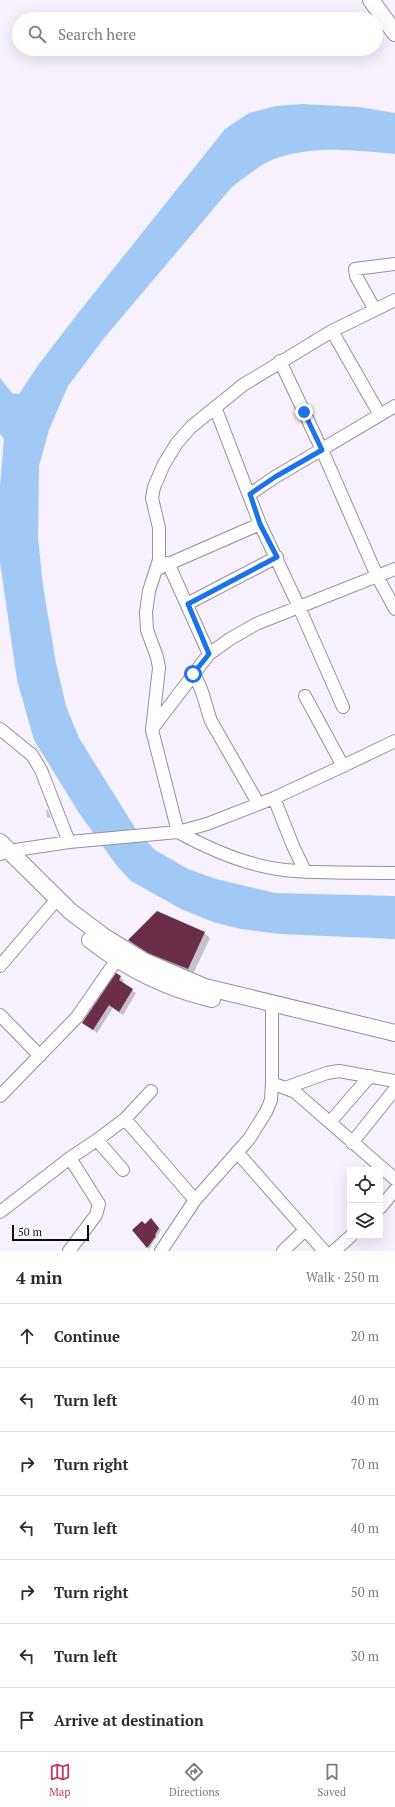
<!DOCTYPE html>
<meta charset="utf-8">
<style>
body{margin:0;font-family:"PT Serif",serif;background:#f2f2f3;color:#2b2b33}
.controls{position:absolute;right:12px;bottom:12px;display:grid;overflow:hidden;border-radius:0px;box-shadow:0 4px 16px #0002}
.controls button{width:36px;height:36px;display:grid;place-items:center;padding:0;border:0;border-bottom:1px solid #e1e1e2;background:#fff;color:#2b2b33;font:20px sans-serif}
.scale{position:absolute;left:12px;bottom:10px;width:77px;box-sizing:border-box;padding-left:4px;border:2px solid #100c13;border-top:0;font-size:11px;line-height:14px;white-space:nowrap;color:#100c13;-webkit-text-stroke:3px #fff;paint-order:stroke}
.stop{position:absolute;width:12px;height:12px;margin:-9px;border:3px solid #1a73e8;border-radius:50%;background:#fff}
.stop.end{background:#1a73e8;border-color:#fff;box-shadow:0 1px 4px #0008}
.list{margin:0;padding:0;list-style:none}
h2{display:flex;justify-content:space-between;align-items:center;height:52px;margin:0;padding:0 16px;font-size:17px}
h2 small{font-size:13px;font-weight:400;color:#7c7c81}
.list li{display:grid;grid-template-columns:26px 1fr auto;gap:12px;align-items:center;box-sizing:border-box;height:64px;padding:0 16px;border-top:1px solid #e1e1e2}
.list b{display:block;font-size:15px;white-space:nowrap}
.list em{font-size:13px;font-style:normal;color:#7c7c81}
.icon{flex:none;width:22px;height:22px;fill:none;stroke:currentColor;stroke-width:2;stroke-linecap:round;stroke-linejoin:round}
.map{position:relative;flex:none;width:395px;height:1251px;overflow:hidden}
.search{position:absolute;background:#fff;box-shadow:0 4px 16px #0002;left:12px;right:12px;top:12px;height:44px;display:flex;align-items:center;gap:10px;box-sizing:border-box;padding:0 14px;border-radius:22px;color:#7c7c81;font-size:15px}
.sheet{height:500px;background:#fff}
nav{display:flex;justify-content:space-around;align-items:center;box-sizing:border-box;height:56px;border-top:1px solid #e1e1e2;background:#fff;font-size:11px;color:#7c7c81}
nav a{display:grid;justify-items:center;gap:2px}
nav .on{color:#c23567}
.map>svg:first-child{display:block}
</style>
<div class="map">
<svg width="395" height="1251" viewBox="0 0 395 1251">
<rect width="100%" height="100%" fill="#f7f0fd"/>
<!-- water -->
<path fill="#a1c9f6" d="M302,104L359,107L395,113V154C354,150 314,145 274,159C259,165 244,178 231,188L105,337L68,386L49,430L39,466L38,537L43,586L56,663L66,706L79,738L137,831L155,850L188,869L216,879L275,893L395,896V939L280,934L241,929L213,922L181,909L131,881L117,866L79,813L34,740L17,680L0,562V485L4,439L0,434V378L12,393L19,394L39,364L79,312L225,129L249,113L276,106Z"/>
<!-- shadow -->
<path fill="#0003" d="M46,809L48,810L51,818L47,817Z
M204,933L210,938L193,974L155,957L135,945L130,940Z
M120,977L124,981L122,983L136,993L123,1015L113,1008L97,1033L83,1023Z
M151,1219L161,1230L149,1249L133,1230L145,1225Z"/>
<!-- building -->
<path fill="#6c2d49" d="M157,911L205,932L188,969L148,953L128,940Z
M116,973L121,976L119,980L133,989L119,1012L109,1005L93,1030L82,1023Z
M151,1218L159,1228L155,1235L156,1236L147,1248L132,1230L142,1221L145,1224Z"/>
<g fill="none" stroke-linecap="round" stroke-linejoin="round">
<!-- street casing -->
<g stroke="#998ea2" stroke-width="14">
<path id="street" d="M395,300L332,331L243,385L191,427L177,443L164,464L154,487L152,498L159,528V560L149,591L146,612L147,630L157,657L159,668L152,730L178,832C211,850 247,866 285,870C321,874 359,872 395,873
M375,310L356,276L355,269L395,264
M332,331L380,415
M280,361L322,450L377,576L395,609
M215,407L260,524L299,607L343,707
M250,494L275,477L395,406
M168,563L209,654
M157,569L260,524
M187,604L277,557
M193,674C203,687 205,705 211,721L258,803
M305,696L343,766
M0,729L32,755L41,770L69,842
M152,729L209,654L230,639L256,624L395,569
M274,798L293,846L305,871
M0,854L9,851L69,842L178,832L207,824L274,798L343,766L395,741
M0,966L51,906
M0,1015L40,1056
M272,1083L295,1092L395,1179
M285,1088L327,1073L339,1071L395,1081
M0,1096L77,1017L122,952
M125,1119L195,1200
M330,1122L370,1076
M97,1140L125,1119L151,1091
M352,1143L395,1089
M237,1152L324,1251
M380,1208L395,1190
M0,1212L70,1158L97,1140L123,1170
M69,1251L96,1215L99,1204L70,1158
M161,1251L195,1200L249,1139L266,1112L271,1100L272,1083V1003
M283,1251L305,1230
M334,1251L351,1236"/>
</g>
<!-- secondary casing -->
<g stroke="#998ea2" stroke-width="18">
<path id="secondary" d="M371,0L395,33
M0,842L70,911L103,936L144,961L205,987L395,1033
M90,940C126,968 168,989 212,999"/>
</g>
<!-- street -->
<use href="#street" stroke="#fff" stroke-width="12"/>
<!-- secondary -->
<use href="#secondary" stroke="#fff" stroke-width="16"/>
</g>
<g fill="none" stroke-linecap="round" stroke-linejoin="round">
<!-- route -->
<path stroke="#1a73e8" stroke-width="5" d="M193,674L209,654L188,604L277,557L260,524L250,494L275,477L322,450L304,412"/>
</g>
</svg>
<div class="controls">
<button><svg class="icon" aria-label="locate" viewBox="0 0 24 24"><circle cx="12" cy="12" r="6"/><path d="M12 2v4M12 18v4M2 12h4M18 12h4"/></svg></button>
<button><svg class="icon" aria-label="layers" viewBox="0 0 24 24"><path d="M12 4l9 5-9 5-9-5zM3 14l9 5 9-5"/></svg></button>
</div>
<div class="scale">50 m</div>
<div class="stop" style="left:193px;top:674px"></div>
<div class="stop end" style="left:304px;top:412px"></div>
<div class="search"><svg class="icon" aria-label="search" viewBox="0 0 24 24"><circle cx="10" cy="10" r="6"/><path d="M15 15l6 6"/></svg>Search here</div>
</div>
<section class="sheet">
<h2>4 min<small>Walk · 250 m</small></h2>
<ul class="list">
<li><svg class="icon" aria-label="ahead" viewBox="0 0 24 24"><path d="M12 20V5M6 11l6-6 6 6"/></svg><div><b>Continue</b></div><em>20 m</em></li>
<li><svg class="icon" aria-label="left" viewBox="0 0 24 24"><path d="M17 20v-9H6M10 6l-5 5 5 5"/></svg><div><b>Turn left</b></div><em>40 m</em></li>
<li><svg class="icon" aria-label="right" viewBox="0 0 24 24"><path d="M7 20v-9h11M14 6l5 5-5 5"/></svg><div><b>Turn right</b></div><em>70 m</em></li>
<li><svg class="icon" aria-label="left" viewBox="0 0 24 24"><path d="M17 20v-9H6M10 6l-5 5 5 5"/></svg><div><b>Turn left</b></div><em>40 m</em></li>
<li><svg class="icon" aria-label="right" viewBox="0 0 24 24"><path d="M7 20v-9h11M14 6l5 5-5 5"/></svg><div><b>Turn right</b></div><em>50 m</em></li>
<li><svg class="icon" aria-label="left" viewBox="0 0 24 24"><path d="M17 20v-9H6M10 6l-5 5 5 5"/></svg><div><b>Turn left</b></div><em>30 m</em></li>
<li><svg class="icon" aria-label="arrive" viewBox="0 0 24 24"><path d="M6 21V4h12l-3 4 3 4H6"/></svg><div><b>Arrive at destination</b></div></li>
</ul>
</section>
<nav>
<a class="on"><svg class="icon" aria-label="map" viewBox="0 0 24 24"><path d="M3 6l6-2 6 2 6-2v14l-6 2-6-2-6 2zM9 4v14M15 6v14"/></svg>Map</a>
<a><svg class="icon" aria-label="directions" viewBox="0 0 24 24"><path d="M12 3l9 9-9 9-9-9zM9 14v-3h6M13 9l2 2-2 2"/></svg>Directions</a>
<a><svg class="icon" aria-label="saved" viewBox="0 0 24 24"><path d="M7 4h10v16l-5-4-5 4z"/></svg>Saved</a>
</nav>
